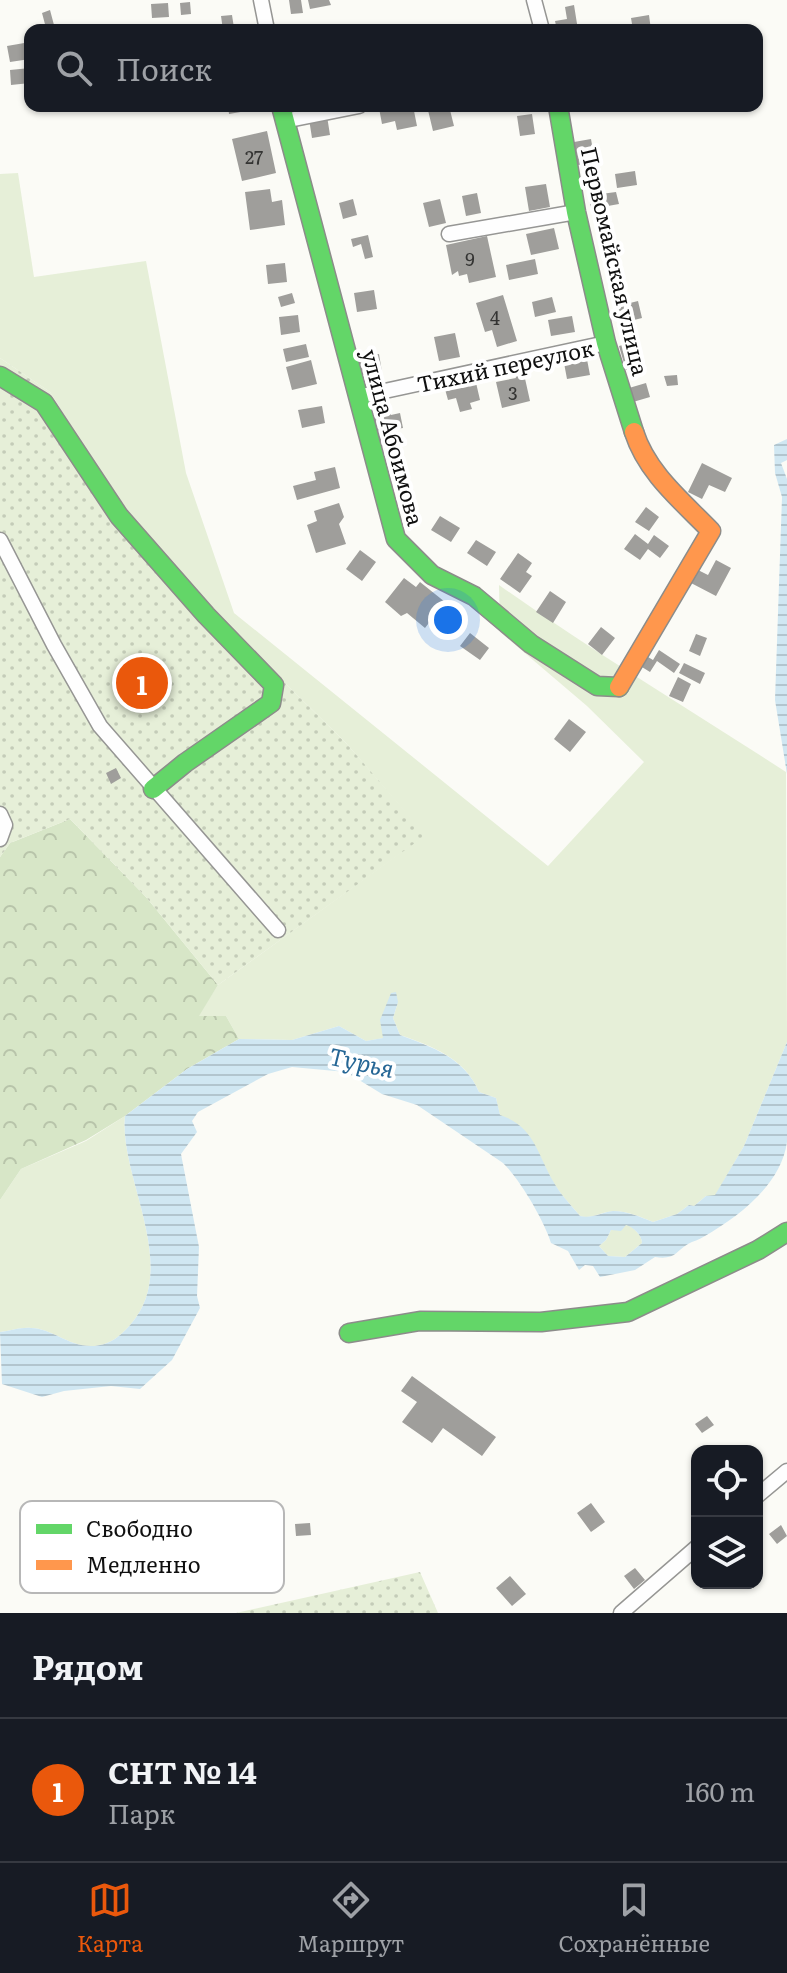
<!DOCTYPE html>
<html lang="ru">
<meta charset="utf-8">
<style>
body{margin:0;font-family:Literata,serif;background:#242831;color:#f1f3f6}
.controls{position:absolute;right:24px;bottom:24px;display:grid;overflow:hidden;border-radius:16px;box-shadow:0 2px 6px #0004}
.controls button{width:72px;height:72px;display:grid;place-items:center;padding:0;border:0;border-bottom:2px solid #363941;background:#171b24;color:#f1f3f6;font:40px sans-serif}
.you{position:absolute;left:448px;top:620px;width:28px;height:28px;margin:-20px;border:6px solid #fff;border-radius:50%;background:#1a73e8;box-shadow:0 0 0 12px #1a73e833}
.badge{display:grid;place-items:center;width:52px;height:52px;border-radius:50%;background:#ea580c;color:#fff;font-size:26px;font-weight:700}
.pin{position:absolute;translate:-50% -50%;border:4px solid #fff;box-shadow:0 2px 8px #0006}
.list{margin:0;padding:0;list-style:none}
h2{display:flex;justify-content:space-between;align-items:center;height:104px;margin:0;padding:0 32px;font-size:34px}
h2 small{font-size:26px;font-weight:400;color:#9ea1a6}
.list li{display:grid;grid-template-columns:52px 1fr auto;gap:24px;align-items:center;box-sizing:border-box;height:144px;padding:0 32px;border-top:2px solid #363941}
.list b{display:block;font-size:30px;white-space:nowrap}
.list p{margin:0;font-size:26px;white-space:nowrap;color:#9ea1a6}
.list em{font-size:26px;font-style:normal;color:#9ea1a6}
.icon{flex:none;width:44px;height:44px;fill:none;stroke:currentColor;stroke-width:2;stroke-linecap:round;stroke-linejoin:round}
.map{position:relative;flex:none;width:787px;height:1613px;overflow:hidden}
.search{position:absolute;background:#171b24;box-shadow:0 2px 6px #0004;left:24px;right:24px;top:24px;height:88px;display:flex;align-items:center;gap:20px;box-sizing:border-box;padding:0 28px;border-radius:16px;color:#9ea1a6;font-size:30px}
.sheet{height:248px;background:#171b24}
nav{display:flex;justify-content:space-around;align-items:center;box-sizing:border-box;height:112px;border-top:2px solid #363941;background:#171b24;font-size:22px;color:#9ea1a6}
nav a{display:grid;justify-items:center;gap:4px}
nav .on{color:#ea580c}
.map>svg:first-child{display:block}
</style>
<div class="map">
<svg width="787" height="1613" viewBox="0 0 787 1613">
<defs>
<pattern id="forest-crowns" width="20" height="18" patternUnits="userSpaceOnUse" patternTransform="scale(2)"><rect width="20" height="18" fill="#d7e6c7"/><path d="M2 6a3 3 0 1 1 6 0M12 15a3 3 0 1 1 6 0" fill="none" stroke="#b8c4aa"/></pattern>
<pattern id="garden-dots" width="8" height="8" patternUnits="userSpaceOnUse" patternTransform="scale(2)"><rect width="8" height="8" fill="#e6efd8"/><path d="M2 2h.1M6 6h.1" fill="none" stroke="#c4ccb8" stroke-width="1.8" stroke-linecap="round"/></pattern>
<pattern id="water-rules" width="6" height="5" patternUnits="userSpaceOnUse" patternTransform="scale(2)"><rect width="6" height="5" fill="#d0e7f2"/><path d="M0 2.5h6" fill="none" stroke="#b2c5ce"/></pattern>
</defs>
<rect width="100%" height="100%" fill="#fbfbf6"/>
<!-- grass -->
<path fill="#e6efd8" d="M18,173L34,277L146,261L186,473L234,613L548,866L644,762L587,706L500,632L499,585C592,651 690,710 786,772L787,1042L744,1146L715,1196H706L694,1206L689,1205L677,1214L653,1222C638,1216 623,1209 607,1212C597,1214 590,1219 580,1216C571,1205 560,1194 553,1182C539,1157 530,1124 500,1116L496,1098L479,1092C465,1058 432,1046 400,1035L393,1018L398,1002L384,1038L366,1041L339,1026L292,1040L239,1039L226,1016H198L218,985L425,835L346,743L223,622L126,517L50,392L0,358V174Z
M125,1116C119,1178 181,1266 131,1324C125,1331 116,1340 107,1343C76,1355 55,1328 31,1328C21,1327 10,1331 0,1332V1200L21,1169L86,1141Z
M626,1224C633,1227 642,1235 642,1243L625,1257L608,1256L599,1246L606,1240L611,1230L621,1229Z"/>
<!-- forest -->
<path fill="url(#forest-crowns)" d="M70,819L146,897L218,985L199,1016H226L239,1039L187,1069L125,1116L86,1140L21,1169L0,1200V857L10,843Z"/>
<!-- garden -->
<path fill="url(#garden-dots)" d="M0,358L50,392L126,517L223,622L346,743L426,835L218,985L146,897L70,819L10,843L0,857Z
M420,1572L438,1613H236Z"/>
<!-- water -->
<path fill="url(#water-rules)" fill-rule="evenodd" d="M787,439V460L781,463L787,479V774L775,700L782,497L775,473L774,445Z
M396,992L398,1002L393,1018L400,1035C432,1047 465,1058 479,1092L496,1098L500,1115C534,1126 537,1153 553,1181C560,1194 571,1205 580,1216C592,1219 602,1212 613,1211C628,1211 640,1217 653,1222L677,1214L689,1205L694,1206L706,1196L715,1195L744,1146L787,1042C787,1072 787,1113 787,1142C781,1185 739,1216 705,1236C699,1240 693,1241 688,1244C675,1252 675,1260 655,1257L635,1270L600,1277L593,1266L585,1265L579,1270L568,1251L551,1243C545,1222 519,1178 503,1163L417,1105L382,1094L346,1072L292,1067L268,1074L198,1112L192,1121L197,1132L181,1154L199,1247L197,1296L200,1308L172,1360L140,1389L111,1386L64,1391L42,1397L2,1384L0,1332C10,1331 21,1327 31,1328C55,1328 76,1355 107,1343C116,1340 125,1331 131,1324C181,1266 119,1178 125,1116L187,1069L239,1039L292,1040L339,1026L366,1041L383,1038L380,1020L391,993ZM626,1225C633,1227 642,1235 642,1243L625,1257L608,1256L599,1246L606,1240L611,1230L621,1231Z"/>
<!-- building -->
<path fill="#9f9e9b" d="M289,0H301L303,13L291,14Z
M308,0H329L331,5L310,9Z
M190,2L191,14L181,15L180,3Z
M168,3L169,17L152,18L151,4Z
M574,5L578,30H557L555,21L567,19L565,7Z
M50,10L54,25L46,28L42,13Z
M232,15L234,28L223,30L221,16Z
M649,15L651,30H633L631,18Z
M30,42V59L10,62L7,46Z
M30,68V83L11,85L10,70Z
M228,106H251L252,110L229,114Z
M390,106H413L417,126L397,130L395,121L382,124L379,108Z
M427,106H449L454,126L433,131Z
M532,114L535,134L520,136L517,116Z
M327,116L330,135L312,138L309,119Z
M267,131L276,173L242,181L232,139Z
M591,139L595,162L578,165L574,142Z
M635,171L637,185L617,188L615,174Z
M546,184L550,207L529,211L525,187Z
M600,185L601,194L616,192L619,204L591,209L587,187Z
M270,189L272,202L282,200L285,225L250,230L245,192Z
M477,193L481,213L466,216L462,196Z
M353,199L357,215L343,219L339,203Z
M440,199L446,223L429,227L423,203Z
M554,228L559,249L531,255L526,234Z
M368,235L373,257L365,259L361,244L353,247L351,239Z
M487,236L496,277L469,283L467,274L459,276L458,271L452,275L446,245Z
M535,259L538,274L509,280L506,265Z
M285,263L287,282L268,284L266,265Z
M374,290L377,309L357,312L354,293Z
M292,293L295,303L281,307L278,297Z
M503,295L517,341L497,347L492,330L485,332L476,303Z
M552,297L556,312L535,317L532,302Z
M638,301L642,318L622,323L618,306Z
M298,315L300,332L281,335L279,317Z
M572,316L575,332L551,336L548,320Z
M455,333L460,357L439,361L434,337Z
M637,341L644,364L626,370L619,346Z
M306,344L309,357L286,362L283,349Z
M585,349L590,375L567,379L564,363L571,362L569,352Z
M379,354L382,372L362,375L359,357Z
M311,360L317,384L292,390L286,367Z
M522,365L530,401L502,408L496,382L516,378L513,367Z
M474,374L480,400L470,403L472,409L460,412L456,398L448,400L443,382Z
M677,375L678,385L667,386L664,376Z
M646,383L650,397L633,402L629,388Z
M388,402L391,415L400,413L403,428L396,429L399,443L379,447L372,416L384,414L381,404Z
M322,406L325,423L302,428L298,410Z
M702,463L732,478L725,492L709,485L702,499L688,492Z
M335,467L340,488L297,500L293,486L316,480L314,472Z
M339,503L344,517L339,524L346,544L316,553L307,525L317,521L314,511Z
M646,507L659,517L649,531L635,522Z
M440,516L460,528L451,542L431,530Z
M635,534L648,544L654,535L669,546L660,558L648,549L640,560L624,549Z
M476,540L496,552L487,566L467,553Z
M360,550L376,562L362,581L346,569Z
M518,553L532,563L526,572L532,576L520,593L500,579Z
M716,560L731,568L716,596L691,583L698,570L708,575Z
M404,578L416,587L420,582L445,602L425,628L407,613L401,616L385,602Z
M550,591L566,602L553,623L536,612Z
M601,627L615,638L602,655L588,644Z
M470,633L489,648L480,660L460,646Z
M696,634L707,638L700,656L689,651Z
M659,650L680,664L674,673L657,661L650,672L637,664L643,654L653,660Z
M684,663L705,673L700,684L679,673Z
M678,677L691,684L683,702L669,696Z
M569,719L586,732L570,752L554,739Z
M116,768L121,778L111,784L106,773Z
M412,1376L496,1437L482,1456L443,1428L432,1443L402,1422L417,1402L401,1391Z
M707,1416L714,1425L702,1433L695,1424Z
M591,1503L605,1522L591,1532L577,1513Z
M310,1523L311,1535L296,1536L295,1524Z
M781,1525L787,1536L777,1544L769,1534Z
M635,1568L645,1580L634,1589L624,1576Z
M510,1576L526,1594L512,1606L496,1588Z"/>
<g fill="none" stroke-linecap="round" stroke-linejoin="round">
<!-- street casing -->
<g stroke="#969694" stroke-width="17">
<path id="street" d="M261,0L267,30
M534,0L542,30
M284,121L359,106
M449,234L576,212
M357,397L606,343
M0,540L54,645L100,726L278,930
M0,814L5,825L0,839
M757,1496L787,1471
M621,1613L697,1547"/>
</g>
<!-- fast casing -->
<g stroke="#8c8c8a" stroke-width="21">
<path id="fast" d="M281,106L396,539L432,575L474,596L531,644L597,686L619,687
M558,106L576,212L606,343L634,432
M0,376L44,403L119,516L206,615L274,685L271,703L185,763L153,789
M349,1333L420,1321L541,1322L628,1312L758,1250L787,1232"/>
</g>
<!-- slow casing -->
<g stroke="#8c8c8a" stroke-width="21">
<path id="slow" d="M619,687L711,531C682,501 647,473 634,432"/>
</g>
<!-- street -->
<use href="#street" stroke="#fefefe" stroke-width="14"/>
<!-- fast -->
<use href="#fast" stroke="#63d668" stroke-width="18"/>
<!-- slow -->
<use href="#slow" stroke="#ff974d" stroke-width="18"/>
</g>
<g text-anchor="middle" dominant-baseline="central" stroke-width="8" stroke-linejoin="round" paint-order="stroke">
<!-- number labels -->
<g font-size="18" fill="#343433">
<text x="254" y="156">27</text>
<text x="470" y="258">9</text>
<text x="495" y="317">4</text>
<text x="513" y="392">3</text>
</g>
<!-- street labels -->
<g font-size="22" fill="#101010" stroke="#fff">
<text transform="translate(616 261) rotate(77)">Первомайская улица</text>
<text transform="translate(505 365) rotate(-12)">Тихий переулок</text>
<text transform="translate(394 437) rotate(75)">улица Абоимова</text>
</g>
<!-- water labels -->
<g font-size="24" font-style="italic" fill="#256695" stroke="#fff">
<text transform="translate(362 1061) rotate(12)">Турья</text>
</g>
</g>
<!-- legend -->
<rect x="20" y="1501" width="264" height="92" rx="12" fill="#fff" stroke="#b7b7b7" stroke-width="2"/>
<rect x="36" y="1524" width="36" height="10" fill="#63d668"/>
<rect x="36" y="1560" width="36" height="10" fill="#ff974d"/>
<g font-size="22" fill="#101010">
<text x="86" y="1537">Свободно</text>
<text x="86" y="1573">Медленно</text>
</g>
</svg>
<div class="controls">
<button><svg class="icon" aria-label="locate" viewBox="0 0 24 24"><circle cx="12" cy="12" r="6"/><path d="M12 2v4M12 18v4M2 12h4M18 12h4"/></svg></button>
<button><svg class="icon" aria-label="layers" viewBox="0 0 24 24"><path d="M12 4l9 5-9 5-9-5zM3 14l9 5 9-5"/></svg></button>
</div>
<div class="you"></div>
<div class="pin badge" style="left:142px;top:683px">1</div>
<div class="search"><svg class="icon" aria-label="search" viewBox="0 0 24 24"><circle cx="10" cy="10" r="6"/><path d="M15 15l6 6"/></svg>Поиск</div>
</div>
<section class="sheet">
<h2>Рядом<small></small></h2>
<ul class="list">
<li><span class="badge">1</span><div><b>СНТ № 14</b><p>Парк</p></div><em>160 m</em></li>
</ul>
</section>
<nav>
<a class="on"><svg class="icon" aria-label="map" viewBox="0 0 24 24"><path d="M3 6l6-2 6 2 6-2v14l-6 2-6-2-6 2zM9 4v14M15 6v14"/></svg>Карта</a>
<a><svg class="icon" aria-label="directions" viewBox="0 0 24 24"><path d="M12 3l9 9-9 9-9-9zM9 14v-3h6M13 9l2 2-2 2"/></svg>Маршрут</a>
<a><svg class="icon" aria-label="saved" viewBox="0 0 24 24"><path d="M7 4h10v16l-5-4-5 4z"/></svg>Сохранённые</a>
</nav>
